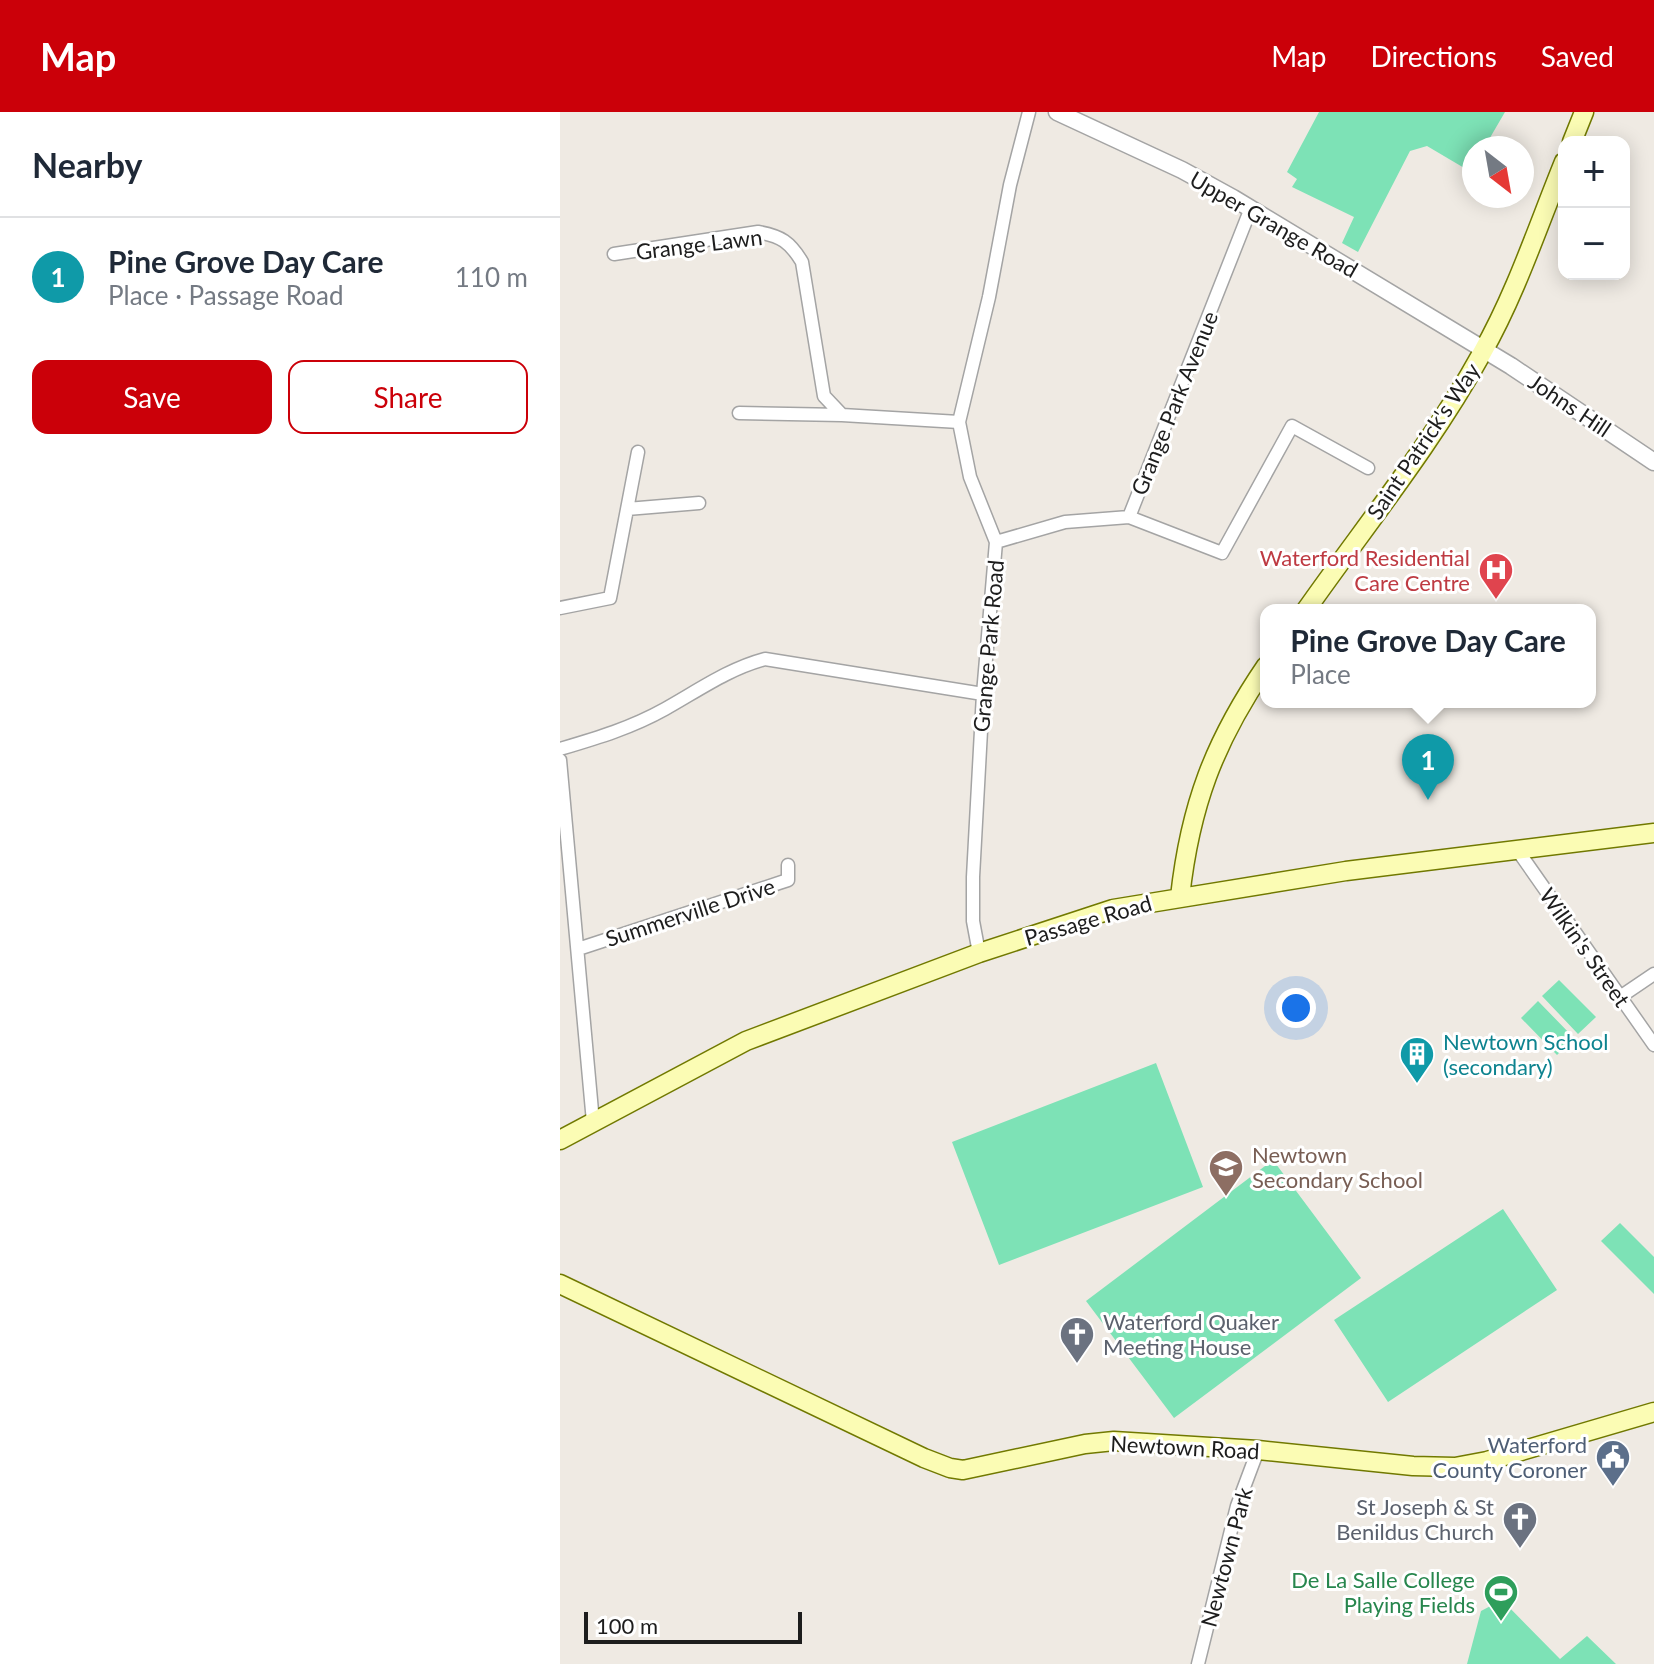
<!DOCTYPE html>
<meta charset="utf-8">
<style>
body{margin:0;font-family:Lato,sans-serif;background:#f6f6f7;color:#1f2937}
.controls{position:absolute;right:24px;top:24px;display:grid;overflow:hidden;border-radius:16px;box-shadow:0 4px 20px #0003}
.controls button{width:72px;height:72px;display:grid;place-items:center;padding:0;border:0;border-bottom:2px solid #e0e1e3;background:#fff;color:#1f2937;font:40px sans-serif}
.compass{position:absolute;left:902px;top:24px;width:72px;height:72px;border-radius:50%;background:#fff;box-shadow:0 4px 20px #0003;rotate:149deg}
.scale{position:absolute;left:24px;bottom:20px;width:218px;box-sizing:border-box;padding-left:8px;border:4px solid #1d1d1d;border-top:0;font-size:22px;line-height:28px;white-space:nowrap;color:#1d1d1d;-webkit-text-stroke:6px #fff;paint-order:stroke}
.you{position:absolute;left:736px;top:896px;width:28px;height:28px;margin:-20px;border:6px solid #fff;border-radius:50%;background:#1a73e8;box-shadow:0 0 0 12px #1a73e833}
.badge{display:grid;place-items:center;width:52px;height:52px;border-radius:50%;background:#cb0009;color:#fff;font-size:26px;font-weight:700}
.pin{position:absolute;translate:-50% -66px;filter:drop-shadow(0 2px 4px #0008)}
.pin::after{content:'';position:absolute;top:42px;width:28px;height:24px;background:inherit;clip-path:polygon(0 0,100% 0,50% 100%)}
.popup{position:absolute;left:700px;top:492px;width:336px;height:104px;box-sizing:border-box;display:grid;place-content:center;border-radius:16px;background:#fff;filter:drop-shadow(0 2px 6px #0005);font-size:26px;white-space:nowrap;color:#747a83}
.popup b{font-size:30px;color:#1f2937}
.popup::after{content:'';position:absolute;left:50%;top:100%;margin-left:-16px;border:16px solid transparent;border-top-color:#fff}
.list{margin:0;padding:0;list-style:none}
h2{display:flex;justify-content:space-between;align-items:center;height:104px;margin:0;padding:0 32px;font-size:34px}
h2 small{font-size:26px;font-weight:400;color:#747a83}
.list li{display:grid;grid-template-columns:52px 1fr auto;gap:24px;align-items:center;box-sizing:border-box;height:120px;padding:0 32px;border-top:2px solid #e0e1e3}
.list b{display:block;font-size:30px;white-space:nowrap}
.list p{margin:0;font-size:26px;white-space:nowrap;color:#747a83}
.list em{font-size:26px;font-style:normal;color:#747a83}
.actions{display:flex;gap:16px;padding:24px 32px}
.actions a{flex:1;padding:18px 0;border:2px solid #cb0009;border-radius:16px;text-align:center;font-size:28px;color:#cb0009}
.actions .main{background:#cb0009;color:#fff}
.map{position:relative;flex:none;width:1094px;height:1552px;overflow:hidden}
header{display:flex;align-items:center;gap:48px;box-sizing:border-box;height:112px;padding:0 40px;background:#cb0009;color:#fff}
header strong{font-size:38px}
nav{display:flex;gap:44px;margin-inline-start:auto;font-size:28px}
main{display:flex}
aside{flex:1;background:#fff}
.map>svg:first-child{display:block}
</style>
<header>
<strong>Map</strong>
<nav><a>Map</a><a>Directions</a><a>Saved</a></nav>
</header>
<main>
<aside>
<h2>Nearby<small></small></h2>
<ul class="list">
<li><span class="badge" style="background:#0f9aa8">1</span><div><b>Pine Grove Day Care</b><p>Place · Passage Road</p></div><em>110 m</em></li>
</ul>
<div class="actions"><a class="main">Save</a><a>Share</a></div>
</aside>
<div class="map">
<svg width="1094" height="1552" viewBox="0 0 1094 1552">
<rect width="100%" height="100%" fill="#efeae3"/>
<!-- pitch -->
<path fill="#7de2b6" d="M759,0H945L924,36H914V54L911,60L867,34L850,39L798,140L782,131L794,105L732,75L737,67L727,60Z
M999,868L1036,905L1018,922L982,884Z
M978,889L1014,926L997,943L961,906Z
M596,951L643,1075L439,1153L392,1030Z
M713,1048L801,1166L614,1306L526,1189Z
M943,1097L997,1178L828,1290L774,1208Z
M1060,1111L1094,1145V1182L1041,1129Z
M942,1488L1000,1547L1027,1524L1056,1552H907L921,1499Z"/>
<g fill="none" stroke-linecap="round" stroke-linejoin="round">
<!-- minor casing -->
<g stroke="#a4a4a4" stroke-width="15">
<path id="minor" d="M54,142L198,120C221,124 230,130 242,150L264,284L282,303L399,310
M179,301L282,303
M67,397L139,391
M569,405L662,441L732,314L808,356
M436,430L505,410L569,405L691,96
M0,496L50,486L78,340
M0,637C37,626 71,616 105,597C139,578 168,557 205,547L423,582
M0,648L33,1010
M956,736L1094,933
M18,837L228,768V753
M419,841L413,809V765L423,582L436,430L410,365L399,310L429,185L450,73L469,0
M1060,885L1094,862
M638,1552L677,1394L698,1338"/>
</g>
<!-- tertiary casing -->
<g stroke="#a4a4a4" stroke-width="19">
<path id="tertiary" d="M497,0L622,58L673,86L951,254L1094,350"/>
</g>
<!-- secondary casing -->
<g stroke="#717900" stroke-width="21">
<path id="secondary" d="M1012,30L1024,0
M746,498C805,414 872,332 922,241C956,181 978,114 1004,50
M620,785C630,694 654,630 706,554
M0,1028L186,929L419,841L553,797L786,759L1094,721
M0,1172L364,1346L390,1356L403,1358L525,1332L554,1329L698,1338L853,1354L895,1355L927,1349L1094,1300"/>
</g>
<!-- minor -->
<use href="#minor" stroke="#fff" stroke-width="12"/>
<!-- tertiary -->
<use href="#tertiary" stroke="#fff" stroke-width="16"/>
<!-- secondary -->
<use href="#secondary" stroke="#fbfcb4" stroke-width="18"/>
</g>
<!-- icons -->
<defs>
<g id="hospital-pin" transform="scale(1.8)"><path d="M0 17L-7.5 6A9.5 9.5 0 1 1 7.5 6Z" fill="#e0444e" stroke="#fff"/><path d="M-5-5h3v3.5h4V-5h3V5h-3V1.5h-4V5h-3Z" fill="#fff"/></g>
<g id="building-pin" transform="scale(1.8)"><path d="M0 17L-7.5 6A9.5 9.5 0 1 1 7.5 6Z" fill="#0f9aa8" stroke="#fff"/><path d="M-4-6H4V6H1V3H-1V6H-4ZM-2.5-4.3h1.7v1.8h-1.7ZM.8-4.3h1.7v1.8H.8ZM-2.5-1h1.7V.8h-1.7ZM.8-1h1.7V.8H.8Z" fill="#fff"/></g>
<g id="school-pin" transform="scale(1.8)"><path d="M0 17L-7.5 6A9.5 9.5 0 1 1 7.5 6Z" fill="#8d6e63" stroke="#fff"/><path d="M0-5L7-2L0 1L-7-2ZM-4 1L0 2.5L4 1V4Q0 6-4 4Z" fill="#fff"/></g>
<g id="church-pin" transform="scale(1.8)"><path d="M0 17L-7.5 6A9.5 9.5 0 1 1 7.5 6Z" fill="#6b7280" stroke="#fff"/><path d="M-1.2-6h2.4v3.5h3.3v2.4h-3.3V6h-2.4V-.1h-3.3v-2.4h3.3Z" fill="#fff"/></g>
<g id="civic-pin" transform="scale(1.8)"><path d="M0 17L-7.5 6A9.5 9.5 0 1 1 7.5 6Z" fill="#5c6f8a" stroke="#fff"/><path d="M-.6-6.5H3V-4.5H.6V-3L4-1V1h2V6H-6V1h2V-1L-.6-3ZM-1.2 2.5V6h2.4V2.5Z" fill="#fff"/></g>
<g id="stadium-pin" transform="scale(1.8)"><path d="M0 17L-7.5 6A9.5 9.5 0 1 1 7.5 6Z" fill="#2e9e5b" stroke="#fff"/><path d="M0-5a6.5 5 0 1 0 0 10a6.5 5 0 1 0 0-10ZM-3.5-1.8h7v3.6h-7Z" fill="#fff"/></g>
</defs>
<g fill-rule="evenodd">
<use href="#hospital-pin" x="936" y="458"/>
<use href="#building-pin" x="857" y="942"/>
<use href="#school-pin" x="666" y="1055"/>
<use href="#church-pin" x="517" y="1222"/>
<use href="#civic-pin" x="1053" y="1345"/>
<use href="#church-pin" x="960" y="1407"/>
<use href="#stadium-pin" x="941" y="1480"/>
</g>
<g text-anchor="middle" dominant-baseline="central" stroke-width="6" stroke-linejoin="round" paint-order="stroke">
<!-- street labels -->
<g font-size="22" fill="#1d1d1d" stroke="#fff">
<text transform="translate(714 112) rotate(30)">Upper Grange Road</text>
<text transform="translate(139 132) rotate(-7)">Grange Lawn</text>
<text transform="translate(614 291) rotate(-68)">Grange Park Avenue</text>
<text transform="translate(1010 293) rotate(34)">Johns Hill</text>
<text transform="translate(863 329) rotate(-56)">Saint Patrick's Way</text>
<text transform="translate(428 534) rotate(-85)">Grange Park Road</text>
<text transform="translate(130 800) rotate(-18)">Summerville Drive</text>
<text transform="translate(528 808) rotate(-16)">Passage Road</text>
<text transform="translate(1025 835) rotate(55)">Wilkin's Street</text>
<text transform="translate(625 1335) rotate(3)">Newtown Road</text>
<text transform="translate(666 1445) rotate(-75)">Newtown Park</text>
</g>
<!-- health labels -->
<g font-size="22" fill="#be3a42" stroke="#fff" text-anchor="end">
<text x="910" y="445">Waterford Residential<tspan x="910" dy="25">Care Centre</tspan></text>
</g>
<!-- culture labels -->
<g font-size="22" fill="#0d838f" stroke="#fff" text-anchor="start">
<text x="883" y="929">Newtown School<tspan x="883" dy="25">(secondary)</tspan></text>
</g>
<!-- education labels -->
<g font-size="22" fill="#785e54" stroke="#fff" text-anchor="start">
<text x="692" y="1042">Newtown<tspan x="692" dy="25">Secondary School</tspan></text>
</g>
<!-- worship labels -->
<g font-size="22" fill="#5b616d" stroke="#fff" text-anchor="start">
<text x="543" y="1209">Waterford Quaker<tspan x="543" dy="25">Meeting House</tspan></text>
<text x="934" y="1394" text-anchor="end">St Joseph &amp; St<tspan x="934" dy="25">Benildus Church</tspan></text>
</g>
<!-- service labels -->
<g font-size="22" fill="#4e5e75" stroke="#fff" text-anchor="end">
<text x="1027" y="1332">Waterford<tspan x="1027" dy="25">County Coroner</tspan></text>
</g>
<!-- leisure labels -->
<g font-size="22" fill="#27864d" stroke="#fff" text-anchor="end">
<text x="915" y="1467">De La Salle College<tspan x="915" dy="25">Playing Fields</tspan></text>
</g>
</g>
</svg>
<div class="controls">
<button>+</button>
<button>−</button>
</div>
<svg class="compass" viewBox="-18 -18 36 36"><path d="M0-13l5 13h-10z" fill="#e53935"/><path d="M0 13l5-13h-10z" fill="#747a83"/></svg>
<div class="scale">100 m</div>
<div class="you"></div>
<div class="pin badge" style="left:868px;top:688px;background:#0f9aa8">1</div>
<div class="popup"><b>Pine Grove Day Care</b>Place</div>
</div>
</main>
